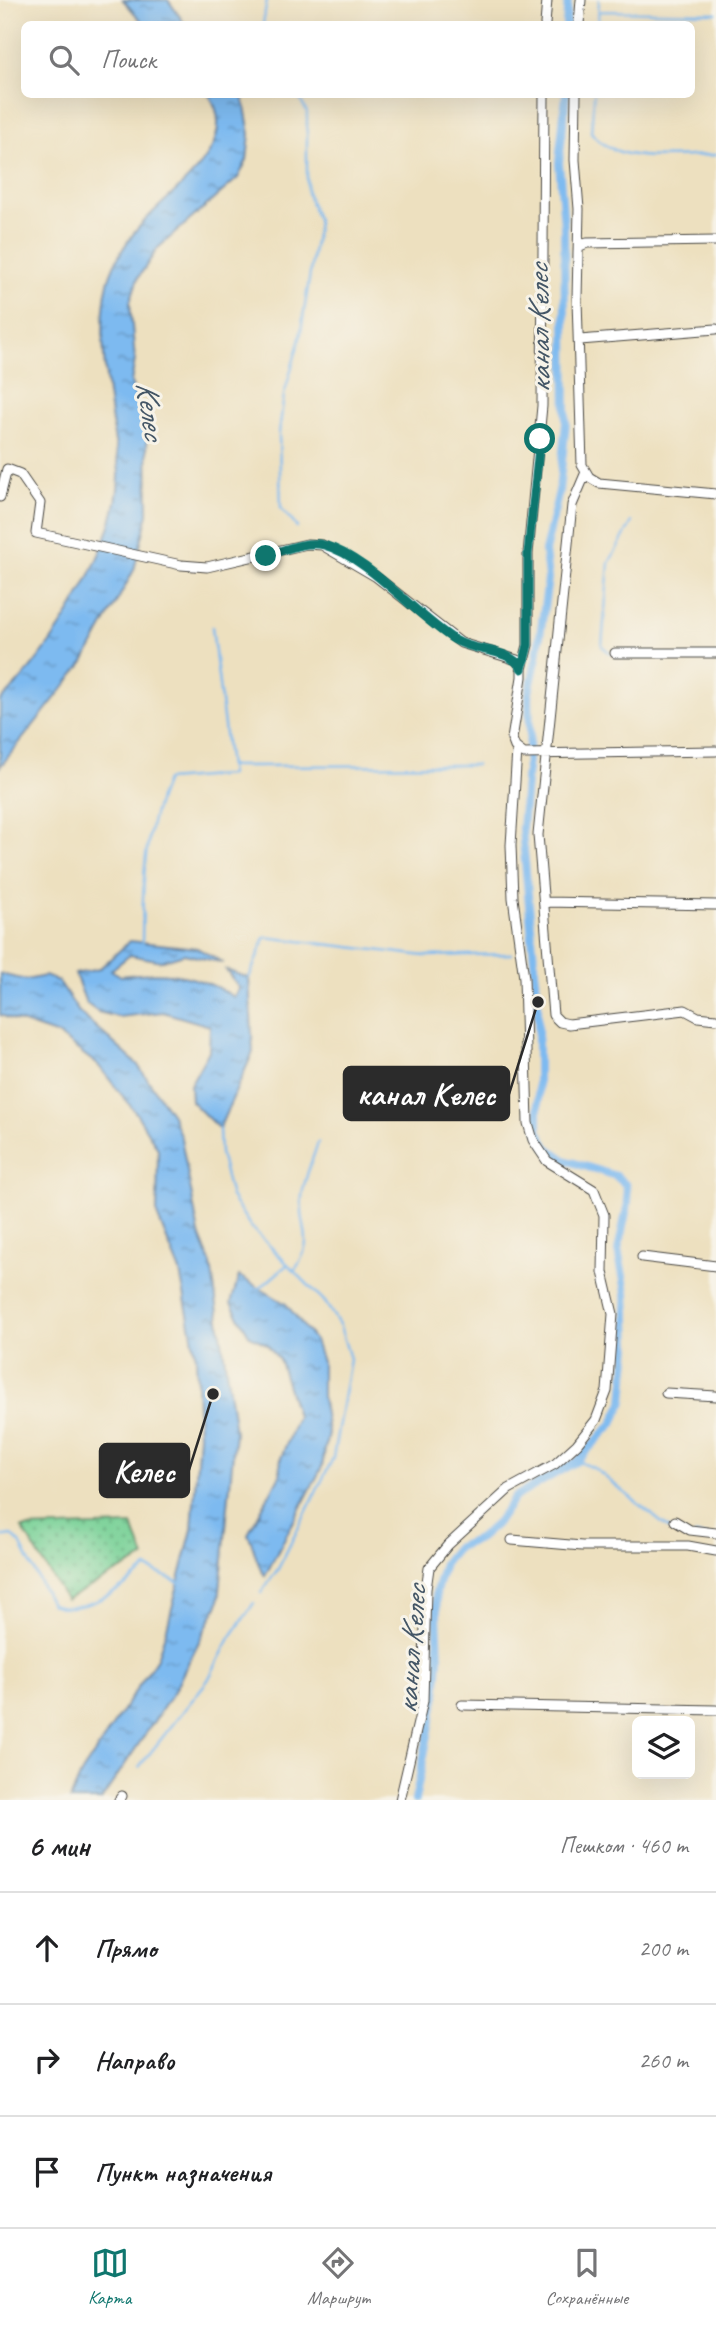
<!DOCTYPE html>
<html lang="ru">
<meta charset="utf-8">
<style>
body{margin:0;font-family:Caveat,sans-serif;background:#f2f2f2;color:#202124}
.controls{position:absolute;right:21px;bottom:21px;display:grid;overflow:hidden;border-radius:10px;box-shadow:0 7px 28px #0002}
.controls button{width:63px;height:63px;display:grid;place-items:center;padding:0;border:0;border-bottom:2px solid #e0e0e0;background:#fff;color:#202124;font:35px sans-serif}
.stop{position:absolute;width:21px;height:21px;margin:-16px;border:5px solid #0f766e;border-radius:50%;background:#fff}
.stop.end{background:#0f766e;border-color:#fff;box-shadow:0 2px 7px #0008}
.list{margin:0;padding:0;list-style:none}
h2{display:flex;justify-content:space-between;align-items:center;height:91px;margin:0;padding:0 28px;font-size:30px}
h2 small{font-size:23px;font-weight:400;color:#757577}
.list li{display:grid;grid-template-columns:46px 1fr auto;gap:21px;align-items:center;box-sizing:border-box;height:112px;padding:0 28px;border-top:2px solid #e0e0e0}
.list b{display:block;font-size:26px;white-space:nowrap}
.list em{font-size:23px;font-style:normal;color:#757577}
.icon{flex:none;width:38px;height:38px;fill:none;stroke:currentColor;stroke-width:2;stroke-linecap:round;stroke-linejoin:round}
.map{position:relative;flex:none;width:716px;height:1800px;overflow:hidden}
.search{position:absolute;background:#fff;box-shadow:0 7px 28px #0002;left:21px;right:21px;top:21px;height:77px;display:flex;align-items:center;gap:18px;box-sizing:border-box;padding:0 24px;border-radius:10px;color:#757577;font-size:26px}
.sheet{height:427px;background:#fff}
nav{display:flex;justify-content:space-around;align-items:center;box-sizing:border-box;height:98px;border-top:2px solid #e0e0e0;background:#fff;font-size:19px;color:#757577}
nav a{display:grid;justify-items:center;gap:4px}
nav .on{color:#0f766e}
.map>svg:first-child{display:block}
</style>
<div class="map">
<svg width="716" height="1800" viewBox="0 0 716 1800">
<defs>
<pattern id="green-dots" width="8" height="8" patternUnits="userSpaceOnUse" patternTransform="scale(1.75)"><rect width="8" height="8" fill="#78d197"/><path d="M2 2h.1M6 6h.1" fill="none" stroke="#63aa7b" stroke-width="1.8" stroke-linecap="round"/></pattern>
<pattern id="water-ripples" width="26" height="14" patternUnits="userSpaceOnUse" patternTransform="scale(1.75)"><rect width="26" height="14" fill="#7dbaf0"/><path d="M2 4q2-2 4 0t4 0M15 11q2-2 4 0t4 0" fill="none" stroke="#6797c3"/></pattern>
</defs>
<rect width="100%" height="100%" fill="#f7f3e8"/>
<filter id="ink" filterUnits="userSpaceOnUse"><feTurbulence type="fractalNoise" baseFrequency=".0143" numOctaves="2"/><feDisplacementMap in="SourceGraphic" scale="14" xChannelSelector="R" yChannelSelector="G"/><feConvolveMatrix kernelMatrix="1 2 1 2 8 2 1 2 1" color-interpolation-filters="sRGB"/></filter>
<filter id="wash" filterUnits="userSpaceOnUse"><feTurbulence type="fractalNoise" baseFrequency=".00686" numOctaves="4" result="noise"/><feDisplacementMap in="SourceGraphic" scale="28" xChannelSelector="R" yChannelSelector="G"/><feGaussianBlur stdDeviation="1.57" result="paint"/><feColorMatrix in="noise" values="0 0 0 0 0 0 0 0 0 0 0 0 0 0 0 0 0 1.4 0 .05"/><feComposite in="paint" operator="in"/></filter>
<g filter="url(#wash)">
<rect width="100%" height="100%" fill="#ede0bf"/>
<!-- green -->
<path fill="url(#green-dots)" stroke="#527e61" stroke-width="2" d="M132,1525L145,1557L66,1600L22,1528Z"/>
<!-- water -->
<path fill="url(#water-ripples)" stroke="#54728e" stroke-width="2" d="M123,0H168L185,24H144Z
M209,95H243L250,134L247,160L238,178L158,248L138,278L130,302L135,360L131,382L147,433L148,514L134,570L84,662L0,767V701C51,655 118,545 119,476C119,461 115,444 113,429C106,382 99,338 106,292C110,268 124,244 140,226C170,190 244,148 209,95Z
M130,941L197,948L224,963L184,954L161,961L130,955L111,970L121,976C162,969 199,974 234,997L239,988L226,970L249,978L253,1052L219,1129L191,1101L190,1085L209,1051L210,1026L163,1012L119,1017L98,1012L86,1003L75,974L99,969Z
M0,974L26,980L45,976L58,981L79,1012L137,1064L172,1115L181,1138L199,1234L211,1264L235,1432L219,1602L173,1693L101,1800H70L81,1774L157,1658L167,1628L192,1529L199,1435L196,1357L180,1272L157,1215L158,1149L136,1113L98,1065L58,1035L0,1015Z
M239,1276L286,1304L315,1341L322,1362V1397L328,1432L322,1467L265,1576C254,1560 256,1550 248,1534L279,1477L281,1458L297,1416L280,1361L267,1344L250,1336L231,1303Z"/>
<g fill="none" stroke-linecap="round" stroke-linejoin="round">
<!-- stream -->
<path stroke="#7dbaf0" stroke-width="2.5" d="M599,11L716,13
M263,24L267,0
M598,24L599,0
M297,94L307,112V192L318,222L300,338L284,395L279,433L281,508L297,527
M594,94L591,132C616,167 677,155 716,155
M611,654L602,646L609,563L632,522
M229,766L476,765
M142,945C143,885 142,837 166,780L230,775L212,627
M249,978L265,937L425,956L511,954
M219,1129L220,1153L231,1197L251,1227L325,1302L340,1326L350,1359L333,1458L278,1569L261,1593
M294,1271C318,1237 298,1231 302,1196C304,1179 313,1159 318,1142
M259,1289L288,1264
M577,1461L594,1468L672,1531L682,1533
M695,1535L709,1537
M0,1537L12,1535L20,1543L51,1604C83,1616 124,1589 147,1568L182,1584
M139,1767L208,1680L230,1638L254,1603"/>
<!-- canal -->
<path stroke="#7dbaf0" stroke-width="8" d="M566,24L568,0
M415,1800L436,1696L439,1659L436,1592L444,1563L456,1548L480,1538L497,1523L515,1497L577,1461L613,1423L623,1402L628,1346L626,1292L618,1250L628,1203L626,1185L616,1176L565,1160L547,1147L538,1130V1002L522,829L530,734L529,693L537,657L548,579L545,551L559,491L566,422L564,226L559,163L566,94"/>
</g>
</g>
<g filter="url(#ink)">
<g fill="none" stroke-linecap="round" stroke-linejoin="round">
<!-- minor casing -->
<g stroke="#484641" stroke-width="11">
<path id="minor" d="M545,24L547,0
M579,24L581,0
M576,94L575,160L579,209L577,299L582,465L589,477L599,483L716,494
M580,246L587,243L716,241
M580,340L716,329
M586,472L572,505L538,835L553,1015L560,1022L569,1024L685,1010L698,1017L716,1019
M0,497L7,469L20,474L40,503L36,533L181,565L207,567L307,544L322,545L375,576L461,643L517,660L522,669V677L512,739L515,747L524,754L716,751
M615,653H716
M522,669L528,645V554L542,406L544,94
M545,902L716,905
M642,1257L716,1266
M666,1393L716,1396
M675,1521L690,1530L716,1533
M512,1540L582,1546H688L716,1551
M462,1705L716,1710
M119,1800L122,1796
M400,1800L423,1701L426,1589L429,1568L448,1545L509,1489L555,1464L577,1444L596,1420L607,1391L613,1314L603,1272L604,1215L594,1190L547,1161L533,1140L528,1123L524,978L513,898L511,845L517,750"/>
</g>
<!-- minor -->
<use href="#minor" stroke="#fff" stroke-width="9"/>
</g>
</g>
<g fill="none" stroke-linecap="round" stroke-linejoin="round" filter="url(#ink)">
<!-- route -->
<path stroke="#0f766e" stroke-width="9" d="M266,556C283,551 305,540 324,545C368,557 415,615 455,640C476,653 509,647 522,669L528,645V554L540,439"/>
</g>
<g text-anchor="middle" dominant-baseline="central" stroke-width="6" stroke-linejoin="round" paint-order="stroke">
<!-- water labels -->
<g font-size="32" font-style="italic" fill="#445666" stroke="#f7f3e8">
<text transform="translate(539 329) rotate(-91)">канал Келес</text>
<text transform="translate(151 410) rotate(82)">Келес</text>
<text transform="translate(411 1650) rotate(-86)">канал Келес</text>
</g>
</g>
<!-- callouts -->
<path fill="none" stroke="#2b2b2b" stroke-width="2.5" d="M538 1002L509 1094M213 1394L189 1470"/>
<g fill="#2b2b2b" stroke="#f7f3e8" stroke-width="2.5">
<circle cx="538" cy="1002" r="7"/>
<circle cx="213" cy="1394" r="7"/>
</g>
<g fill="#2b2b2b" stroke="#2b2b2b" stroke-width="2.5">
<rect x="344" y="1067" width="165" height="53" rx="7"/>
<rect x="100" y="1444" width="89" height="53" rx="7"/>
</g>
<g font-size="32" text-anchor="middle" font-weight="bold" fill="#fff">
<text x="426" y="1105">канал Келес</text>
<text x="144" y="1482">Келес</text>
</g>
</svg>
<div class="controls">
<button><svg class="icon" aria-label="layers" viewBox="0 0 24 24"><path d="M12 4l9 5-9 5-9-5zM3 14l9 5 9-5"/></svg></button>
</div>
<div class="stop" style="left:540px;top:439px"></div>
<div class="stop end" style="left:266px;top:556px"></div>
<div class="search"><svg class="icon" aria-label="search" viewBox="0 0 24 24"><circle cx="10" cy="10" r="6"/><path d="M15 15l6 6"/></svg>Поиск</div>
</div>
<section class="sheet">
<h2>6 мин<small>Пешком · 460 m</small></h2>
<ul class="list">
<li><svg class="icon" aria-label="ahead" viewBox="0 0 24 24"><path d="M12 20V5M6 11l6-6 6 6"/></svg><div><b>Прямо</b></div><em>200 m</em></li>
<li><svg class="icon" aria-label="right" viewBox="0 0 24 24"><path d="M7 20v-9h11M14 6l5 5-5 5"/></svg><div><b>Направо</b></div><em>260 m</em></li>
<li><svg class="icon" aria-label="arrive" viewBox="0 0 24 24"><path d="M6 21V4h12l-3 4 3 4H6"/></svg><div><b>Пункт назначения</b></div></li>
</ul>
</section>
<nav>
<a class="on"><svg class="icon" aria-label="map" viewBox="0 0 24 24"><path d="M3 6l6-2 6 2 6-2v14l-6 2-6-2-6 2zM9 4v14M15 6v14"/></svg>Карта</a>
<a><svg class="icon" aria-label="directions" viewBox="0 0 24 24"><path d="M12 3l9 9-9 9-9-9zM9 14v-3h6M13 9l2 2-2 2"/></svg>Маршрут</a>
<a><svg class="icon" aria-label="saved" viewBox="0 0 24 24"><path d="M7 4h10v16l-5-4-5 4z"/></svg>Сохранённые</a>
</nav>
